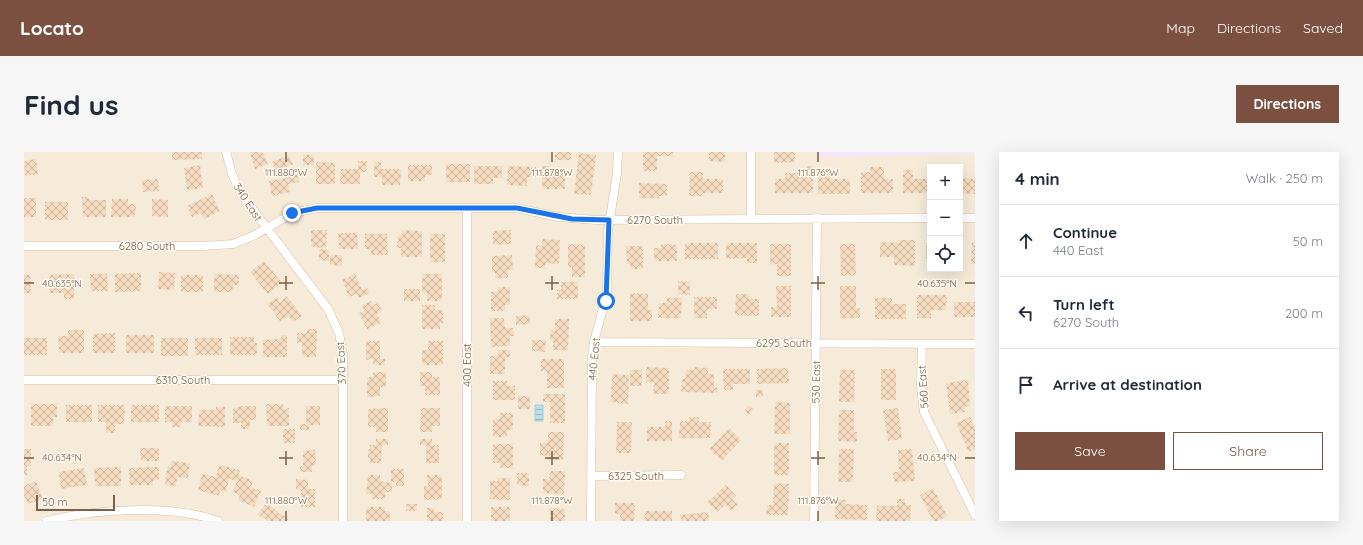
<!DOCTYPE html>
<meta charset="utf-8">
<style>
body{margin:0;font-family:Quicksand,sans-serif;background:#f6f6f7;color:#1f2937}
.controls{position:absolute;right:12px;top:12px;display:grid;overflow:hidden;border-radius:0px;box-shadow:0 4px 16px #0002}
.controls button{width:36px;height:36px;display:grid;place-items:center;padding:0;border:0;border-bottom:1px solid #e0e1e3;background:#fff;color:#1f2937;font:20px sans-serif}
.scale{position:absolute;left:12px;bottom:10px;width:79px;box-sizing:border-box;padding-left:4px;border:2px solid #7b614b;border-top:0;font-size:11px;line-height:14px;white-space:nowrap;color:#7b614b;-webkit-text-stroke:3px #fffbf2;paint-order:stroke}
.stop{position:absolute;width:12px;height:12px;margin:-9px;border:3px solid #1a73e8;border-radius:50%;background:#fff}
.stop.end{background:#1a73e8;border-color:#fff;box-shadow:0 1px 4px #0008}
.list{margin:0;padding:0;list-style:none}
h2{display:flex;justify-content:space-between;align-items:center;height:52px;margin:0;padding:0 16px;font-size:17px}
h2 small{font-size:13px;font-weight:400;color:#747a83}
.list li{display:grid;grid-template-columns:26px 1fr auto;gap:12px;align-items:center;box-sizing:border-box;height:72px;padding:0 16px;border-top:1px solid #e0e1e3}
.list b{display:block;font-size:15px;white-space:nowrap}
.list p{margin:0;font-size:13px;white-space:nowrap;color:#747a83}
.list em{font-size:13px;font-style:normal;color:#747a83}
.actions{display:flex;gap:8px;padding:12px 16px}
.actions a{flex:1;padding:9px 0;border:1px solid #7c5040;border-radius:0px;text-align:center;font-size:14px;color:#7c5040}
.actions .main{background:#7c5040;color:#fff}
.icon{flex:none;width:22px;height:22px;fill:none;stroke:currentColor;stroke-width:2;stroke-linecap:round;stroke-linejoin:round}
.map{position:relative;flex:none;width:951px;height:369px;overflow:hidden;border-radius:0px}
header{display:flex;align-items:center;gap:24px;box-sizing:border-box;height:56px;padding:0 20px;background:#7c5040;color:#fff}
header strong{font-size:19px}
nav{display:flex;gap:22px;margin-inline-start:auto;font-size:14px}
.intro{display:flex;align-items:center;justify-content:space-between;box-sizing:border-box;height:96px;padding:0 24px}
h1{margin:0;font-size:28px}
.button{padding:10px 18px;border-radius:0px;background:#7c5040;color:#fff;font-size:14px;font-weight:700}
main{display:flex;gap:24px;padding:0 24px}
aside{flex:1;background:#fff;border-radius:0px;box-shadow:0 4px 16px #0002}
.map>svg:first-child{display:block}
</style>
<header>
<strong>Locato</strong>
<nav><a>Map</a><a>Directions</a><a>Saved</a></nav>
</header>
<div class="intro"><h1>Find us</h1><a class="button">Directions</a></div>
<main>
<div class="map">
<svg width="951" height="369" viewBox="0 0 951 369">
<defs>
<pattern id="water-rules" width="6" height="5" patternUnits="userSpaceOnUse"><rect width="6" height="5" fill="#bcdee9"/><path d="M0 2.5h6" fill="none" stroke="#9eb7bf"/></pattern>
<pattern id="building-cross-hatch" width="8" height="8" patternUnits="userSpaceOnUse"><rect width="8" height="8" fill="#f5dbc0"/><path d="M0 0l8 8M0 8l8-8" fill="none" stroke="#cbb59e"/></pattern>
</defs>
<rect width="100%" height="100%" fill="#fef8ea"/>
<!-- residential -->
<path fill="#f6ebd8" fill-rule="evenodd" d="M0,0H793L794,5L951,2V369H0ZM906,15H936V117H906Z"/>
<!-- education -->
<path fill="#f5e6fb" d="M793,0H951V2L793,5Z"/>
<!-- water -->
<path fill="url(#water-rules)" stroke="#a2cddc" d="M511,253H519V269H511Z"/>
<!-- building -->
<path fill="url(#building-cross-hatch)" d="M148,0H178V7L148,8Z
M226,0H239L244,12L231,17Z
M531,0H547V8H531Z
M619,0H649V4H633V19H619Z
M685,0H701V10L685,9Z
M750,0H771V10L750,11Z
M555,1L572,3L567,43L550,42Z
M265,3L269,12L252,19L248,10Z
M279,3H290V13H279Z
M12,7L14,22L1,24L0,9Z
M334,9H343L342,20H336V32H316L317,17H334Z
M292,10L311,11V32H292Z
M350,10H357V17H377L376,33H358V25H350Z
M422,12H446V30H422Z
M176,13L179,36L163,38L160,16Z
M384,13H408V23H401V29H384Z
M450,14H478V26H469V32H450Z
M484,14L512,15V25H503V34L483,33Z
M518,14H526V21H541V37H518Z
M783,14H789V41H751V27H761V21H783Z
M846,15H860V27H869V41H837V20H846Z
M272,18L275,30L264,32L266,40L248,44L245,29L262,26L261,20Z
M879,18H889V27H906V41H879Z
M666,20H679V27H699V41H678V44H665Z
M794,21H806V27H826V42H794Z
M936,26L951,27V42L936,41Z
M134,27L135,39L119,40L118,28Z
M615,31L643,32V44H635V46H615Z
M188,42L196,59L180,67L177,61L168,65L163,54Z
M58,45H64L65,48H82V65H59Z
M0,46H12V65H0Z
M88,47H104V52H112L111,65H87Z
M128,47L144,48V65L128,64Z
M21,50H44V68H21Z
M287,78H303L302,96L287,95Z
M378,78L398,79V105H377V96H373L374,83H378Z
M487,78V92L469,93V79Z
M314,81H333L334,97H315Z
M341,82H363L364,103H347V97H341Z
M406,82H421V110H406Z
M518,87L536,88L535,112L521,111V116H511L512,93L518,94Z
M876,88H891V114L870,113V105H856V90L876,91Z
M948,90L951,91V112H947Z
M661,91H694V107H661Z
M702,91H733V111H723V106L702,107Z
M902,91H906V106H902Z
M544,92L561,93V125H548V115H544Z
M637,92L653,93V109H630V96H637Z
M746,92H767V124H753V112L746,113Z
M816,92H831L832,123L817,124Z
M602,94H619V117H606V112H603Z
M295,97L305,98V109L295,108Z
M306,103H318V114L306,113Z
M488,103L489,118H484V126H471V120H468V104Z
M240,109L258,131L244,142L226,120Z
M135,120L151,121L150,138L134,137Z
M117,121V139L91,140V122Z
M50,122V147H40V141H26L25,123Z
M66,122H83L84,139H67Z
M190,122L215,123V133H209L208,140H190Z
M331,122L338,138L343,136L346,141L335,146L333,142L325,145L318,128Z
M398,122H418V149H403V140H398Z
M0,123H6L7,141H0Z
M157,123H179V140H157Z
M654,129L666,130V143L654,142Z
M537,130H554V147H533V138H537Z
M752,134H767V165H747V155H753Z
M816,134H832V156H836V166H816Z
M474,135H486V153H481V159H467V140H474Z
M380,137H396V149H380Z
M606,141L624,142V158H628V169H606Z
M712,142H725V147H735V164L711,163Z
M893,143H923L922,158H907V166H893Z
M263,144L278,164L269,170L264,164L256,169L243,152L253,145L256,150Z
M670,145H693V157H683V166H670Z
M643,146H658L657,166H634L635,151H643Z
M851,146H868V152H882V167H851Z
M347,149L349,153L354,151L358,159L353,162L357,171L343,177L335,161L341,159L338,153Z
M930,150H951V165H930Z
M398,153H411V158H419V171H416V177H398Z
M506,163V172L492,173V164Z
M466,166H480L481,176H489L490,184H486V194L467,195Z
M531,167H545L544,198H529V188H526V178L531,179Z
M283,177H293L292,205H278V191H273V181H283Z
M44,178H60V201H35L34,184H44Z
M91,181V201H69V182Z
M102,183H130V201H102Z
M257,183H263V205H239V188L257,187Z
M206,185H230V191H233V203H206Z
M0,186H23V203H0Z
M137,186H164V204H137Z
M171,186H198V203H171Z
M508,188H522L521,200L508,199Z
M342,189H356V207H361V213H349V207L342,208Z
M404,189H419V213H398V198H404Z
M474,198H486V205H481V222H466V204H474Z
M517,207H540V236H523V219H517Z
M622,215L645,216V242H629L630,230H622Z
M670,215L684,216V222H690V236H693V241L657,240L658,227H661L662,218H670Z
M764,216L765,231L733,232V217Z
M699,217H726V232H709V238H700Z
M857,217H872V248H857Z
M606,218H618V234H606Z
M816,218H831L830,250H815Z
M349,220H362V235H356V244L343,245V225H349Z
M396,220H408V225H416V243H401V234H396Z
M588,222L605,223L604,252L587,250Z
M944,228L946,254L940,255L941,260L926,262L922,231Z
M469,229H483V234H491V248H469Z
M732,238H739V245H732Z
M519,242H541V271H526V250H519Z
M494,244H506V257H494Z
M751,250L766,251V282H750Z
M7,252H33V265H29V274H7Z
M242,252H259L260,257L265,256V274H243Z
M42,253H68V270H42Z
M74,253H101L100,272H91V281H82V270H74Z
M107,253H135V270H107Z
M724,253L729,257L725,263L721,259Z
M141,254H168V270H157V275H148V270H141Z
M218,254H232V268H226V277H217V271H209V256Z
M282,254H296V273H285V278H276V272H282Z
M192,255H201V275L174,274L175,258H192Z
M364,256V280H352V275H344V257Z
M397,256H416V274H408V280H396Z
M874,256L878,287L864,289L859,258Z
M815,258H830V280H833V290L814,289Z
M476,261H489V278H483V285H469V267H476Z
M665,265H675V270H687L686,286H655L656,269H665Z
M946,265L951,277V297L945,300L932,271Z
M641,269H648V289H623V275H641Z
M593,270H608L607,301H592Z
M705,276L717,288L698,309L685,297Z
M259,277H271V291H259Z
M524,280H540L539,308H524L525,304L516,303V291H524Z
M352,287H364V293H358L357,311H346V306H344V297H346V293H352Z
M396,287H408V293H415V311H402V293H396Z
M750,291H765V323H750Z
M469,292H489V316H476V311H469Z
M116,296H135V309H117Z
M0,297H7V314H3V323H0Z
M815,297H830L829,330H814Z
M888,297L891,329L870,330L869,320H875L874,298Z
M291,298L292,313L288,314V320H276V314H279V299Z
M147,309L166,311L164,326L153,325L152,334L141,333L143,315H147Z
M195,313L216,318L213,329L205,327L202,340L196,338L195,344L174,338L178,322L192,325Z
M97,315V334H71L70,316Z
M135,315V328H129V333H106L105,316Z
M60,316L63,333L37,337L35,320Z
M367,317H380V334H372V330H367Z
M526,319H541L540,342L519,341V327H525Z
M493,321H505V334L493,333Z
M215,323L229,329L227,335L237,339L230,355L214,348L216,343L209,340Z
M344,323H356V329L368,331V340H361V347H347L348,342H342Z
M403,323H418V347L400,348V334H404Z
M474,326H486V348L466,347V329H473Z
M272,327L284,328V337H291V355H277V338L272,337Z
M12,329L19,347L4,352L0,343V334Z
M750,331L765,332L764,363H742L743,353H749Z
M702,333L712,344L708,347L714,353L707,359L702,353L693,360L683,350Z
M909,336L923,364L914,369H909L896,343Z
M812,347L822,348L821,352L843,353V368L811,367Z
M873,347H881V353H887L886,369H852L853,354H873Z
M242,351L264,367L263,369H243L234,362Z
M591,351H611L610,369H596V362H591Z
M382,352H393V359H382Z
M342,355H361V359H366V369H342Z
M467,355H486V369H467Z
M403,356H410V360H419V369H403Z
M526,356L541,357V369H526Z
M621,359H648V369H620Z
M684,360L685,369H657L656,363Z"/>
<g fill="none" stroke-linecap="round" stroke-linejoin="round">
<!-- street casing -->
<g stroke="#d2c1ae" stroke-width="9">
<path id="street" d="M202,0L208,22L217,42L304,157L315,181L319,203V369
M443,56V369
M727,66V0
M936,66H951
M0,94H179L209,92L231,83L269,61L293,56H493L534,65L572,68L906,66
M570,190L951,192
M898,192L897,234L900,260L951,363
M0,228H318
M567,324L657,323
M23,369C72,357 147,352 194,369
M567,369L568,206L570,190L583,141L584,79L593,21L594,0
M790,369L793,66"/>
</g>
<!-- street -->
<use href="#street" stroke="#fff" stroke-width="8"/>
</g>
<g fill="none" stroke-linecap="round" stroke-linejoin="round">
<!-- route -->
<path stroke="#1a73e8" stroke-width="5" d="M268,61L293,56H493L548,67L585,68L582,149"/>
</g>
<!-- ticks -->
<path fill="none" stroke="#7b614b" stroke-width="1.5" d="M262,0V10M528,0V10M794,0V10M262,124V138M528,124V138M794,124V138M0,131H10M255,131H269M521,131H535M787,131H801M941,131H951M262,299V313M528,299V313M794,299V313M0,306H10M255,306H269M521,306H535M787,306H801M941,306H951M262,359V369M528,359V369M794,359V369"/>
<g text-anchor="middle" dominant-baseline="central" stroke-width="3" stroke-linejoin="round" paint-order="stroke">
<!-- street labels -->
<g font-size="11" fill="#7b614b" stroke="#fffbf2">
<text transform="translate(224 50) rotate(57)">340 East</text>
<text x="631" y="68">6270 South</text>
<text x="123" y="94">6280 South</text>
<text x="760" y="191">6295 South</text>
<text transform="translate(570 207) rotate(-85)">440 East</text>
<text transform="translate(317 211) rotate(-93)">370 East</text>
<text transform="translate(443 213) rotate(-90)">400 East</text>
<text x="159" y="228">6310 South</text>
<text transform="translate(792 230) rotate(-89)">530 East</text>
<text transform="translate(899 235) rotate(-94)">560 East</text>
<text x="612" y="324">6325 South</text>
</g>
</g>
<g font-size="10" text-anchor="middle" fill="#7b614b" stroke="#fffbf2" stroke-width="3" stroke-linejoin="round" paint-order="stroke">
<text x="262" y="24">111.880°W</text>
<text x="528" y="24">111.878°W</text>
<text x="794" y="24">111.876°W</text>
<text x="38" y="135">40.635°N</text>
<text x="913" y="135">40.635°N</text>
<text x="38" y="309">40.634°N</text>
<text x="913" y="309">40.634°N</text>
<text x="262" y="352">111.880°W</text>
<text x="528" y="352">111.878°W</text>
<text x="794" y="352">111.876°W</text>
</g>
</svg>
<div class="controls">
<button>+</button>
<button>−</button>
<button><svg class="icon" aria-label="locate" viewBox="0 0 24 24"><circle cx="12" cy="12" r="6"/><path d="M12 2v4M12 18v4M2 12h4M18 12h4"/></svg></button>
</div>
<div class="scale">50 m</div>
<div class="stop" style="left:582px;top:149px"></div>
<div class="stop end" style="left:268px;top:61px"></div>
</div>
<aside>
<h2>4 min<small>Walk · 250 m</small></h2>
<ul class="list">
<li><svg class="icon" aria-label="ahead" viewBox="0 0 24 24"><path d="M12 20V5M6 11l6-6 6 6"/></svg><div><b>Continue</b><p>440 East</p></div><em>50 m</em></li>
<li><svg class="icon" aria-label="left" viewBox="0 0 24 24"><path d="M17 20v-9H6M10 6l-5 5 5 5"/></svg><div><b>Turn left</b><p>6270 South</p></div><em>200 m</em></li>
<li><svg class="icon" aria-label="arrive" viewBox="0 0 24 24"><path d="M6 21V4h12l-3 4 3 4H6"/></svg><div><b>Arrive at destination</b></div></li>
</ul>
<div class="actions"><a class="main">Save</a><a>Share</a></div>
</aside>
</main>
